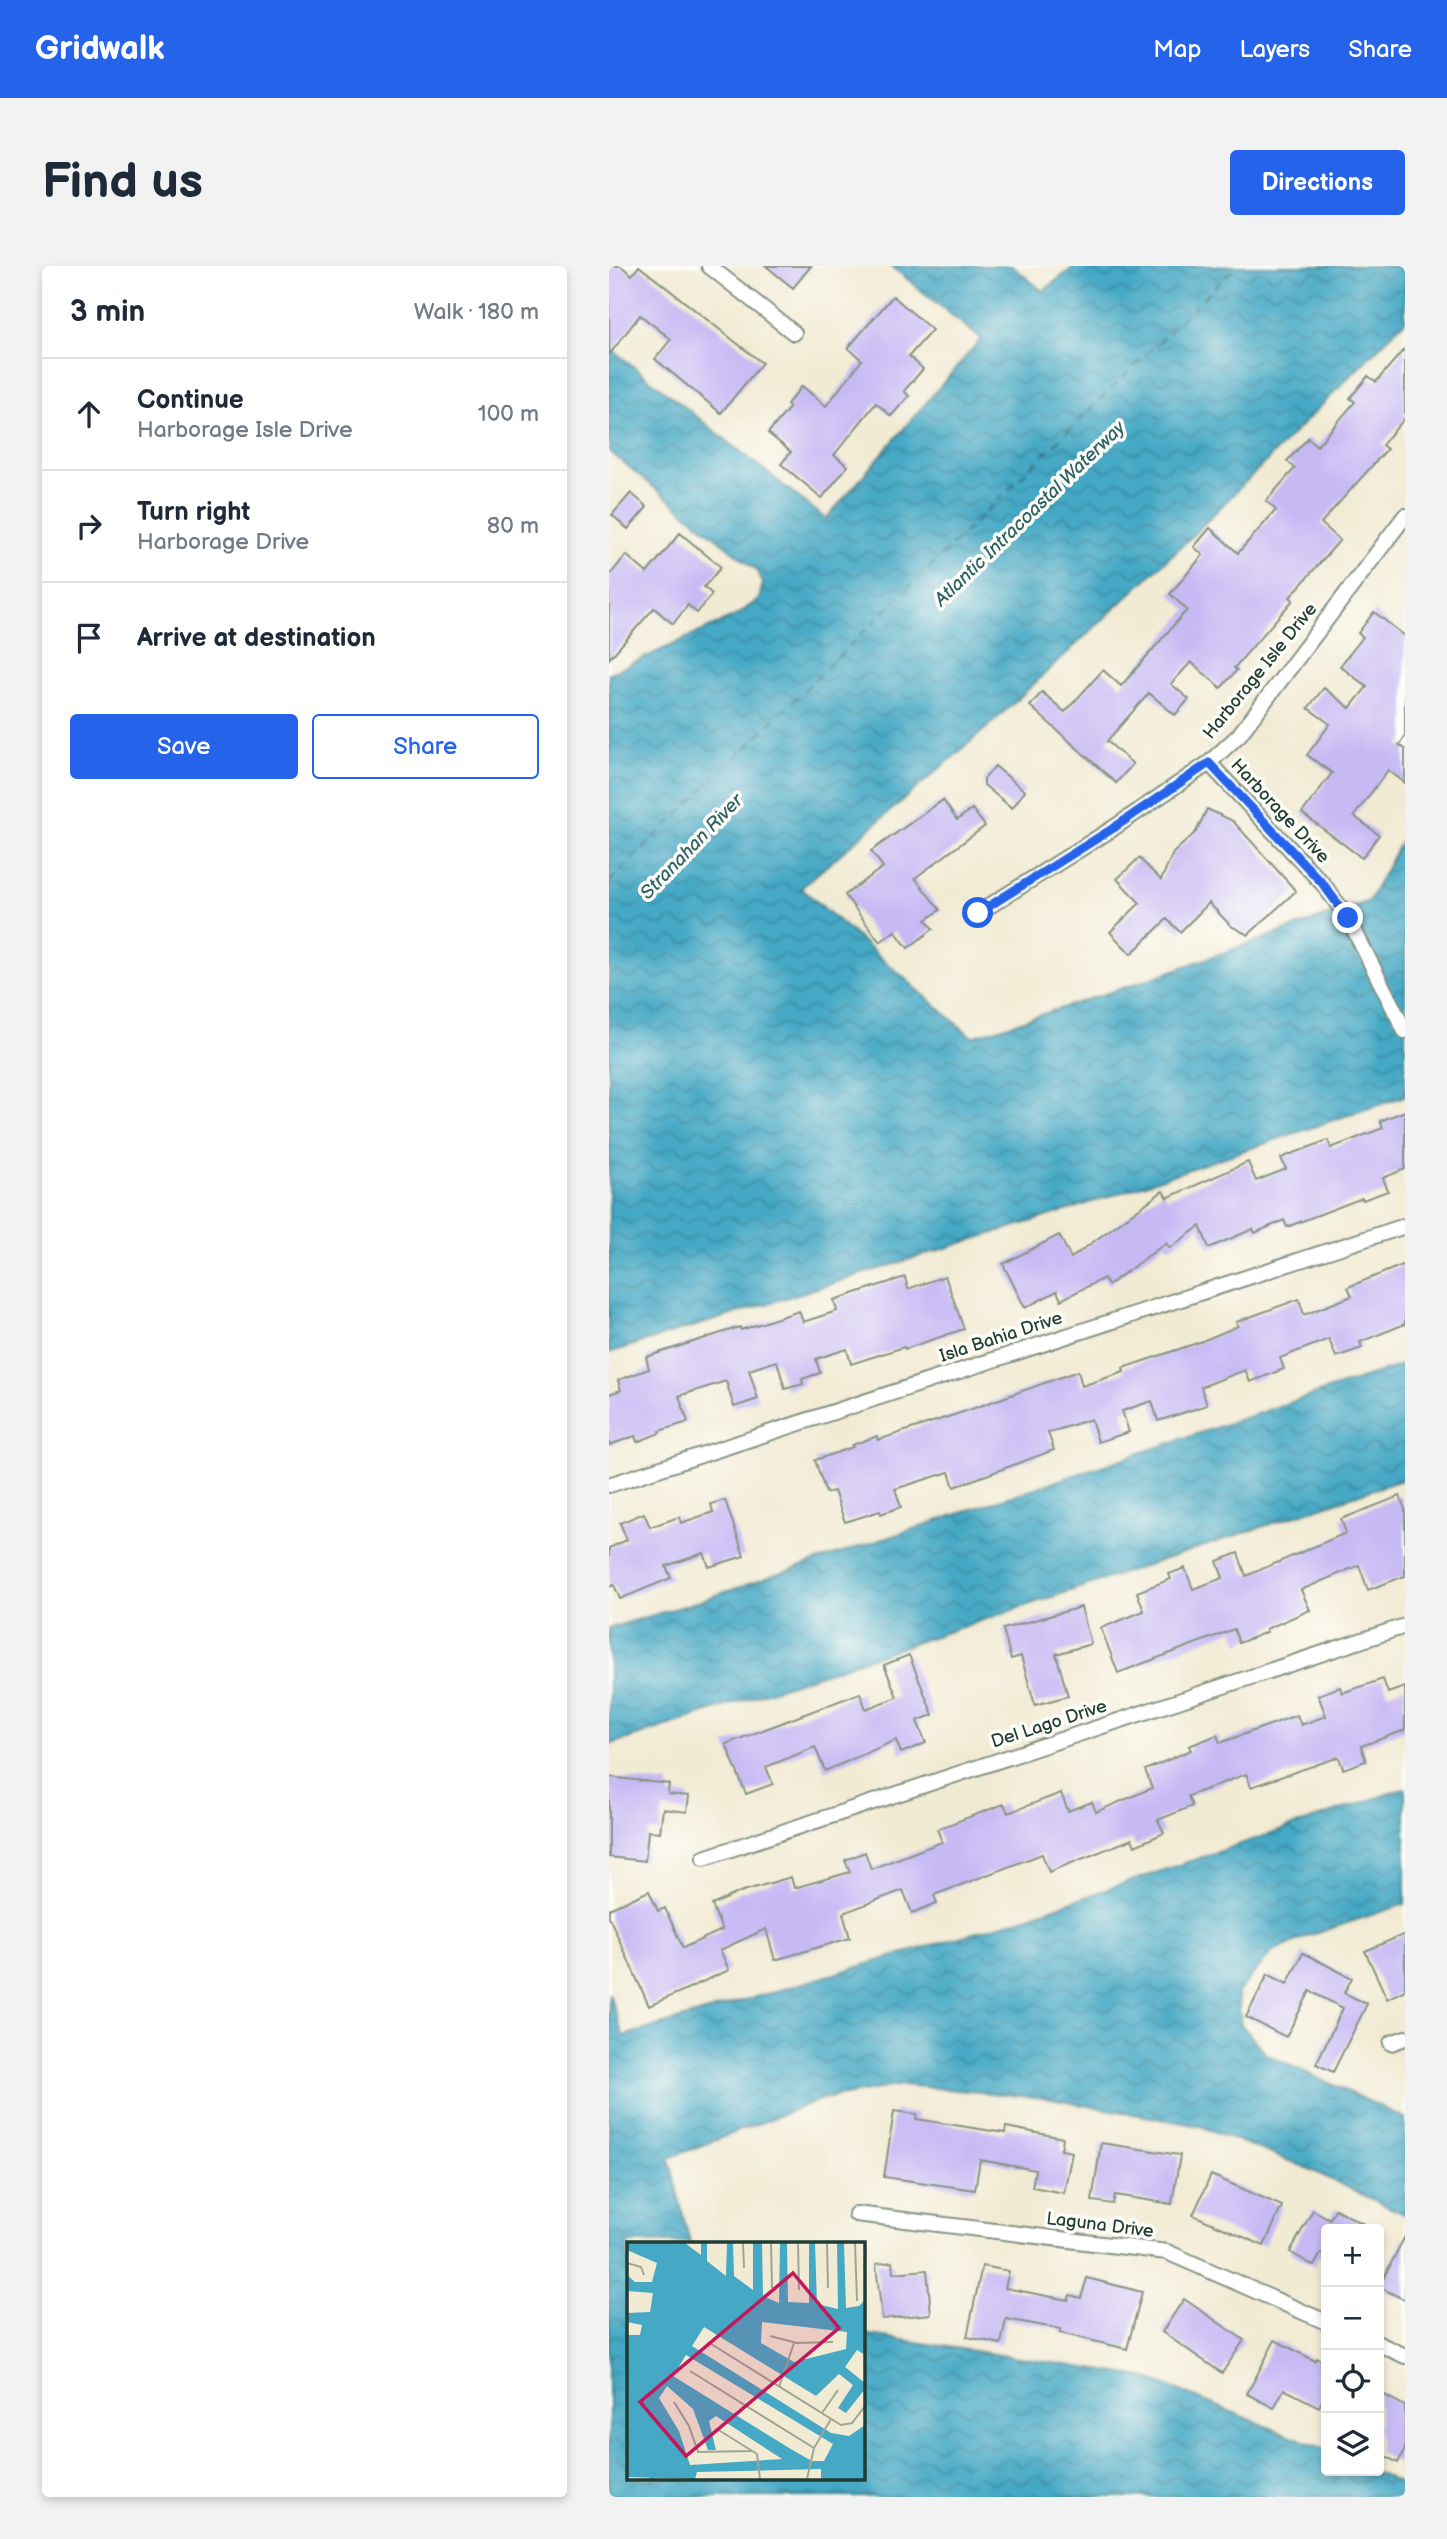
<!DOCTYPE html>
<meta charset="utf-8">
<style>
body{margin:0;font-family:"Balsamiq Sans",sans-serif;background:#f2f2f3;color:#1f2937}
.controls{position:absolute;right:21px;bottom:21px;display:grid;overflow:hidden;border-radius:7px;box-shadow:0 4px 10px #0003}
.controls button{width:63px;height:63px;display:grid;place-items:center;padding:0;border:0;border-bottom:2px solid #e0e1e3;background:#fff;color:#1f2937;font:35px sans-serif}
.stop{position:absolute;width:21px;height:21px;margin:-16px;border:5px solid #2563eb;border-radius:50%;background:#fff}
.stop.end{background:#2563eb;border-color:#fff;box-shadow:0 2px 7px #0008}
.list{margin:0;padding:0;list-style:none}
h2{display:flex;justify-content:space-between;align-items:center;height:91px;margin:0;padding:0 28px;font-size:30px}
h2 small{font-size:23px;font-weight:400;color:#747a83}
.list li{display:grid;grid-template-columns:46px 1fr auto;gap:21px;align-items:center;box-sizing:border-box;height:112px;padding:0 28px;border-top:2px solid #e0e1e3}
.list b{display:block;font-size:26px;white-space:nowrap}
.list p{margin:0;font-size:23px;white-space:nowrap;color:#747a83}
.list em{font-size:23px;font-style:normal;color:#747a83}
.actions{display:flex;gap:14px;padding:21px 28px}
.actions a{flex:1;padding:16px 0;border:2px solid #2563eb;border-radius:7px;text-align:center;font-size:24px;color:#2563eb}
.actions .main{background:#2563eb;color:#fff}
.icon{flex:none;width:38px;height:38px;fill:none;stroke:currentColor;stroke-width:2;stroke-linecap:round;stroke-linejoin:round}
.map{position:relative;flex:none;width:796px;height:2231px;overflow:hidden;border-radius:7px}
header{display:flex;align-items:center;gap:42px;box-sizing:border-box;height:98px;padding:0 35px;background:#2563eb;color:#fff}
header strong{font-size:33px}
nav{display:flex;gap:38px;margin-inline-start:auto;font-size:24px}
.intro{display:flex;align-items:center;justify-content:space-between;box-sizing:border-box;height:168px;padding:0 42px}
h1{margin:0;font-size:49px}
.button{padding:18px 32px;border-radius:7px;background:#2563eb;color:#fff;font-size:24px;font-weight:700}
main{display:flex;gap:42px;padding:0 42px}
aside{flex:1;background:#fff;border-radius:7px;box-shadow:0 4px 10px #0003}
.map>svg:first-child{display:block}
</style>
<header>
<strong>Gridwalk</strong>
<nav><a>Map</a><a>Layers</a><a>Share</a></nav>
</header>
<div class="intro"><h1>Find us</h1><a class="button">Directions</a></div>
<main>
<aside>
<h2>3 min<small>Walk · 180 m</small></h2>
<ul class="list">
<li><svg class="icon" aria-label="ahead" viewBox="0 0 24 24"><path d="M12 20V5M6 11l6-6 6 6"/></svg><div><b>Continue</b><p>Harborage Isle Drive</p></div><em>100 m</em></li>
<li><svg class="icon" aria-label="right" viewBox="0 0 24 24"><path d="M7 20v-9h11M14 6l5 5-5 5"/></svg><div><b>Turn right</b><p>Harborage Drive</p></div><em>80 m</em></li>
<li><svg class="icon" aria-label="arrive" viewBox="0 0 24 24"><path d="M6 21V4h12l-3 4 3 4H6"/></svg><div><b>Arrive at destination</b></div></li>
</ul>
<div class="actions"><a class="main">Save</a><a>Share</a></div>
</aside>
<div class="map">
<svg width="796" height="2231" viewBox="0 0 796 2231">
<defs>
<pattern id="water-waves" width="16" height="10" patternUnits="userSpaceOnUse" patternTransform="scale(1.75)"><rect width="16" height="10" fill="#45a8c5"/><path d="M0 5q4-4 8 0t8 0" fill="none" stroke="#398aa1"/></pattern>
</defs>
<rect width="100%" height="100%" fill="#fdfcf7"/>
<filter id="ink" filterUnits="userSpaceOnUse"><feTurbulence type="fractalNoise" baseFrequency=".0143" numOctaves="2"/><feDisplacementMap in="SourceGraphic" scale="14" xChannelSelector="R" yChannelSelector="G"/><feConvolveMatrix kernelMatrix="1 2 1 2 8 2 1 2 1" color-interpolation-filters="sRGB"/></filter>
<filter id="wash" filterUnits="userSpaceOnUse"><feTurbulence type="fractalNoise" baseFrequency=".00686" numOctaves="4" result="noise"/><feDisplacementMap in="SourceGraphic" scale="28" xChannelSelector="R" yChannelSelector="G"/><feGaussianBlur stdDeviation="1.57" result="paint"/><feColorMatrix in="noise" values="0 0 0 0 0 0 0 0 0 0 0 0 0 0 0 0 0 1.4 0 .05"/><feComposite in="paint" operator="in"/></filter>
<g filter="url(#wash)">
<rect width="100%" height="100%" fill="#f2ebd4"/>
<!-- water -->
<path fill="url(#water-waves)" stroke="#32727c" stroke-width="2" d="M282,0H403L434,25L466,0H796V55L578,275L381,459L192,622L363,771L526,718L760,635L796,567V830L466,942L0,1087V408L128,349L150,333L154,317L147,304L0,185V81L217,253L372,73Z
M796,1098V1213L0,1479V1362L71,1341Z
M796,1522V1638L696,1671L662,1687L629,1726L632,1758L657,1788L796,1852V1949L698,1902L591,1860L436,1832L293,1819L213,1833L60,1892L81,1977H19V2212H254V2068L535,2111L708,2180L717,2184V2205H763L796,2220V2231H0V1727L14,1770L408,1654Z"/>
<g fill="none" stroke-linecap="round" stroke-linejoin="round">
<!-- ferry -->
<path stroke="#2c6267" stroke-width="2" stroke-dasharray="9 7" stroke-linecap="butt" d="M0,616L627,0"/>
</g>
<g id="blocks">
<!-- building -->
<path fill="#c7b9f4" d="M0,0H12L23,9L30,0L153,97L112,147L46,93L62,73L31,49L0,89Z
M157,0H202L184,22Z
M284,30L323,64L300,90L314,103L295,125L300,130L282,150L267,137L225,189L239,200L213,232L172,198L182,186L159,167L181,141L178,138L193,120L217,140L253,94L239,82Z
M796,82V152L773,179L778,183L712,257L731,274L681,331L684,334L625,402L628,404L612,422L582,396L562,418L580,433L566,449L540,427L498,475L524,498L507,517L421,440L433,426L456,446L494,404L512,420L578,344L561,328L594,289L585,281L601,262L629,287L667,244L657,235L686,202L678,195L699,172L708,180L746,136L741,132L759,110L767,116Z
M22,227L38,241L19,263L3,249Z
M71,267L112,301L95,321L103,328L88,347L79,339L64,358L45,342L0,393V310L17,289L38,307Z
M765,346L796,370V471L790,479L796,483V517L779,504L745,550L770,569L753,592L693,547L723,507L698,489L721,458L699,442L715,422L741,442L758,421L731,400L754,371L749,367Z
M386,500L416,525L403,542L375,519V513Z
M334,534L348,554L363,543L376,560L306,612L331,644L317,654L324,663L299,682L286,665L271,676L236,629L274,601L262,585Z
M598,543L624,555L687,625L639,669L622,660L600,637L571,666L558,653L522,688L501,666L531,637L508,613L530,592L552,614L564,587L587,566Z
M796,845V903L774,912L779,925L754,934L753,932L678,961L675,954L646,967L644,963L600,982L591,960L561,982L557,977L499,1019L495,1012L452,1034L448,1025L416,1042L394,998L450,969L462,992L554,925L558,932L639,896L647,915L677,903L672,892L719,874L722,882L774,862L771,855Z
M796,998V1058L751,1076L753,1082L727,1091L720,1073L671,1092L675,1103L641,1116L636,1104L592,1121L598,1139L549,1155L543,1135L513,1145L520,1166L489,1176L482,1153L439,1167L445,1184L345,1221L340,1206L286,1223L292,1241L272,1248L271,1245L236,1256L225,1225L217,1227L206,1194L244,1181L243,1179L268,1170L269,1174L360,1144L469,1105L473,1120L515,1106L514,1102L591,1076L629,1060L627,1056L690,1033L695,1049L743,1030L739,1021Z
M336,1010L355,1063L296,1083L295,1081L242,1098L238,1083L207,1093L211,1107L193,1113L194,1118L176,1123L168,1095L140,1104L149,1133L125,1141L117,1115L70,1130L79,1156L50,1165L51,1167L28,1176L26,1170L0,1179V1128L12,1124L9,1114L40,1103L37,1091L131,1061L132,1064L190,1045L194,1056L228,1045L225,1034L296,1011L299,1023Z
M791,1230L796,1243V1310L759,1324L750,1299L692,1324L701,1344L657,1363L658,1366L630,1377L625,1363L509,1407L492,1362L535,1345L528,1326L562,1313L560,1308L576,1302L584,1323L614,1312L608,1295L629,1287L637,1310L737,1267L732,1253Z
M116,1234L135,1290L100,1301L95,1287L57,1300L62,1312L11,1333L5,1319L0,1321V1282L18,1274L11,1257L35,1247L41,1261L70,1251L72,1257L104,1246L102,1238Z
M472,1341L482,1378L447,1388L459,1430L426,1439L412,1390L402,1393L394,1363Z
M300,1389L324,1449L308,1455L317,1477L292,1487L287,1474L216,1505L206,1481L157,1501L164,1518L137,1528L117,1478L251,1427L257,1443L288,1431L275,1399Z
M774,1413L779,1427L796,1421V1464L752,1480L757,1495L734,1503L730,1491L642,1521L637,1508L579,1530L583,1540L549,1554L555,1567L526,1580L523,1573L440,1606L433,1588L325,1629L328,1637L303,1647L294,1624L234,1647L241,1672L166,1694L157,1663L111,1684L120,1704L40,1740L0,1651V1643L40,1625L49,1645L56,1642L74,1682L113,1664L103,1639L131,1626L182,1611L185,1622L241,1606L236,1594L256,1586L262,1603L333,1576L328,1563L395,1538L399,1547L452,1527L459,1545L483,1536L487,1546L543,1522L536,1504L582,1484L580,1480L608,1469L611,1477L688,1449L692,1459L717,1450L709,1429L731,1421L733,1427Z
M0,1511L60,1518L59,1528L80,1530L78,1546L54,1543L51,1566L39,1565L36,1595L0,1591Z
M796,1668V1724L778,1733L756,1685Z
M694,1687L743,1712L735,1727L758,1738L724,1806L707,1798L734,1742L701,1725L677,1771L637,1751L659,1708L678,1718Z
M285,1845L308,1848L307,1853L396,1867L397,1861L454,1872L452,1884L463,1886L455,1927L423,1921L426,1904L371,1894L366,1924L275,1911Z
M492,1877L571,1889L563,1938L506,1929L504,1938L483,1935Z
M602,1909L673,1940L655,1980L584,1949Z
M726,1943L764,1963H717V1989L712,1987L705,2000L681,1986L704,1944L721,1953Z
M796,1970V2034L770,2021Z
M283,1996L284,2007L318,2004L322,2048L273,2053L267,1998Z
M373,2000L400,2005L396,2022L459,2034L461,2029L472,2032L478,2012L533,2026L518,2083L451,2067L452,2063L397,2053L392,2078L358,2071Z
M575,2033L635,2074L613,2107L553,2066Z
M666,2074L706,2095L708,2092L717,2097V2127L710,2141L675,2123L665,2142L638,2128Z
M770,2126L796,2140V2183L789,2197L770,2187Z"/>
</g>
</g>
<g filter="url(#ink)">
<use href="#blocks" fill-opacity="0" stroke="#889484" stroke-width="2"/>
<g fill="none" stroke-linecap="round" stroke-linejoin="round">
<!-- minor casing -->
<g stroke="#889484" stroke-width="18">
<path id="minor" d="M100,0L185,67
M600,497L714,618L739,652L796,765
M369,647L503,563L600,497L630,469L796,250
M0,1219L796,960
M95,1592L796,1360
M782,1777L796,1772
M247,1948L558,1986L717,2056
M770,2078L796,2090"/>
</g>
<!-- minor -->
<use href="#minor" stroke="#fff" stroke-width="14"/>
</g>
</g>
<g fill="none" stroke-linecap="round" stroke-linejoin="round" filter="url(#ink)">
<!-- route -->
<path stroke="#2563eb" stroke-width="9" d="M369,647L503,563L600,497L714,618L739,652"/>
</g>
<g text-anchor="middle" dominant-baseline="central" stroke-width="7" stroke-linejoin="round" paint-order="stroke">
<!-- street labels -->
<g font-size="18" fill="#1f3d34" stroke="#fdfcf7">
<text transform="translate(651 405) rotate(-51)">Harborage Isle Drive</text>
<text transform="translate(671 545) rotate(47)">Harborage Drive</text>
<text transform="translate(392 1071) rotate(-18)">Isla Bahia Drive</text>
<text transform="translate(440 1458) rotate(-18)">Del Lago Drive</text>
<text transform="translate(491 1959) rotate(7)">Laguna Drive</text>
</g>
<!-- water labels -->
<g font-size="19" font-style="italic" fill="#2c6267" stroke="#fdfcf7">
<text transform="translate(421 248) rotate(-44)">Atlantic Intracoastal Waterway</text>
<text transform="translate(83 581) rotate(-46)">Stranahan River</text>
</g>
</g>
<!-- overview -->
<g transform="translate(18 1976)">
<rect width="238" height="238" fill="#f2ebd4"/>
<path d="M0,1H58L74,13V1H80V19L99,34L100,1H106L107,34L126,48V1H135L136,54L152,61L153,1H160L161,60L182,61V1H188L190,62L211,67L210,1H217L219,66L232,64L238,58V113L230,108L218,125L238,141V147L219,171L211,166L226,143L212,132L189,154L77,85L65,104L204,191L222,194L238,183V237H194V227L70,230L68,237L0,235V93H13L15,83L0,80V71L23,70L26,51L0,49V33L8,40H25L30,21L0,8ZM135,80L220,90L219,107L167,120L134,101ZM59,113L206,202L197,219H185L167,209L46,134ZM40,144L66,167L81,208H89L82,179L89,174L155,217L63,223L52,189L32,156Z" fill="#45a8c5" fill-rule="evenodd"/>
<path fill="none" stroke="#45a8c5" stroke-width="3.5" d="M12,1L33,10L34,16L21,107L13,121L10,180L25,237M26,237L12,180L15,122L46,83L89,64L238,78"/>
<path fill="none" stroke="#9ea594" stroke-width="2" d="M116,1L117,26M144,1L145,46M171,1L172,48M200,1L201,46M228,1L230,59M0,21L14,25L17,33M143,94L170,101L206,100M81,100L214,183L225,181L238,164M63,129L187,206M152,145L167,101M47,160L62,184L71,210L125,209M195,171L211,148M90,187L130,212L133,237M180,237L187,206L204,177"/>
<path fill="#c2185b" fill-opacity="0.15" stroke="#c2185b" stroke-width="3.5" d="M166,31L212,86L59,214L13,160Z"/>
<rect width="238" height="238" fill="none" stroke="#1f3d34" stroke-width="3.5"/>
</g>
</svg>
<div class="controls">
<button>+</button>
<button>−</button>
<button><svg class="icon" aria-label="locate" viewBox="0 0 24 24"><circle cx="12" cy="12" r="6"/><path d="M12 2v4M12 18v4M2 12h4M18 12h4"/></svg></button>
<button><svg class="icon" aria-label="layers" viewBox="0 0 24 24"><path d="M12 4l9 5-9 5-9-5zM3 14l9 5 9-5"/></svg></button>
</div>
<div class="stop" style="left:369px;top:647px"></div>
<div class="stop end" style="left:739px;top:652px"></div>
</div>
</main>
